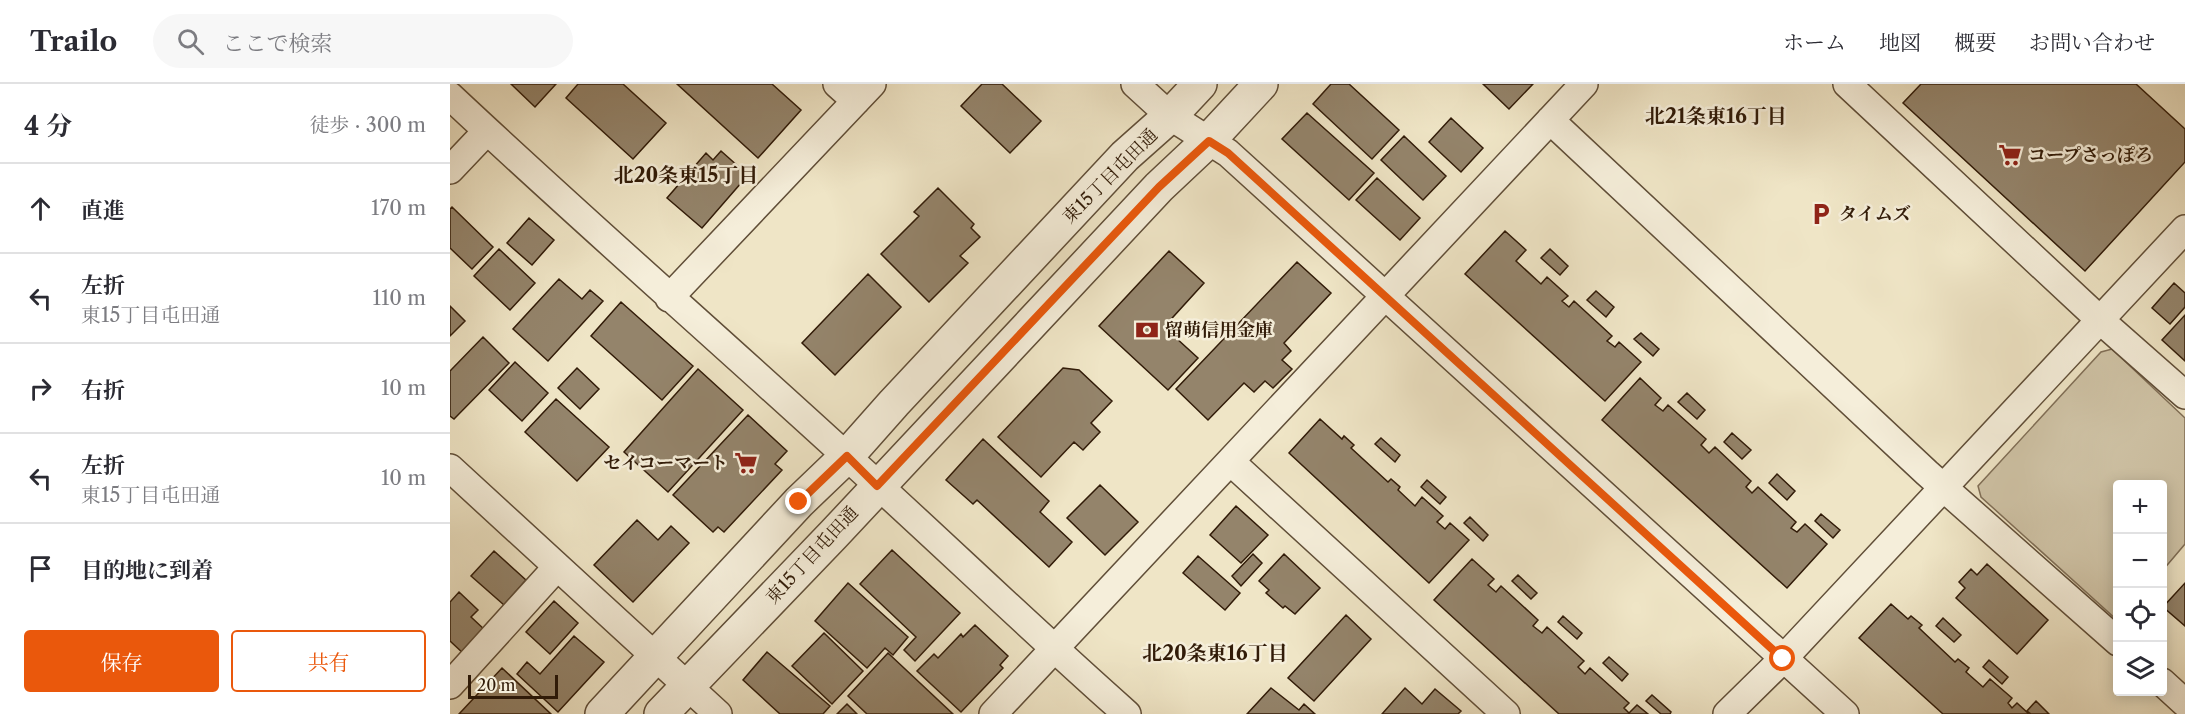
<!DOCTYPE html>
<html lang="ja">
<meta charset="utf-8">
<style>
body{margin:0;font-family:"Libre Caslon Text","Noto Serif JP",serif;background:#f7f7f7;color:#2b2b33}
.controls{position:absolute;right:18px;bottom:18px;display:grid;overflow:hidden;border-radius:6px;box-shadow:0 3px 15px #0003}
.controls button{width:54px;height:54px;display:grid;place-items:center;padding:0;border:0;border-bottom:2px solid #e1e1e2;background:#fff;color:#2b2b33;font:30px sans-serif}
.scale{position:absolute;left:18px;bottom:15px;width:90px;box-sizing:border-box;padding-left:6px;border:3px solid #311b08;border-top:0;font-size:16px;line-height:21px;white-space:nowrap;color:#311b08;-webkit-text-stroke:4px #f5eeda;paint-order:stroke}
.stop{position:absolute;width:18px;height:18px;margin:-14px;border:4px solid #ea580c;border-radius:50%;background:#fff}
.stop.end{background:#ea580c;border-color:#fff;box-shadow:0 2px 6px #0008}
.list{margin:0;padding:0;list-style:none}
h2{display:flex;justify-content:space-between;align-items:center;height:78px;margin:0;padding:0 24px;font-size:26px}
h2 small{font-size:20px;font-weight:400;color:#7c7c81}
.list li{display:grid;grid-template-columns:39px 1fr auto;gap:18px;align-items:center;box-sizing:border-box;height:90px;padding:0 24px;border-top:2px solid #e1e1e2}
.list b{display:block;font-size:22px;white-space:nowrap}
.list p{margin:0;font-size:20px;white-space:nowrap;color:#7c7c81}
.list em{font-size:20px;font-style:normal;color:#7c7c81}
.actions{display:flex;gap:12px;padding:18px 24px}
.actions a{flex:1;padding:14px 0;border:2px solid #ea580c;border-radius:6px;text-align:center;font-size:21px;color:#ea580c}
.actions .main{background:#ea580c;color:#fff}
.icon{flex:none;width:33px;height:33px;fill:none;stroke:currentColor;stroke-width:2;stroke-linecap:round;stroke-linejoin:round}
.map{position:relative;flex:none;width:1735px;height:630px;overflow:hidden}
header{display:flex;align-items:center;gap:36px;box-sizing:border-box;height:84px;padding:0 30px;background:#fff;border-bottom:2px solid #e1e1e2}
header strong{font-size:28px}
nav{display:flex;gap:33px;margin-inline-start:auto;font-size:21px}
.search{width:420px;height:54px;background:#f7f7f7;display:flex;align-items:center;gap:15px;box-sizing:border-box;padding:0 21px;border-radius:33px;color:#7c7c81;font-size:22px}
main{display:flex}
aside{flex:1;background:#fff}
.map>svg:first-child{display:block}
</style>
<header>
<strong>Trailo</strong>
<div class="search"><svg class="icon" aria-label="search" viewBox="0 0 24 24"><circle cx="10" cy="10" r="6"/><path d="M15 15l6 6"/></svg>ここで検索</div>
<nav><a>ホーム</a><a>地図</a><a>概要</a><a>お問い合わせ</a></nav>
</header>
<main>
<aside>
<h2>4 分<small>徒歩 · 300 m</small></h2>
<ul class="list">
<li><svg class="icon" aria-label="ahead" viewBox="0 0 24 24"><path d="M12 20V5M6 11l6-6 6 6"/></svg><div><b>直進</b></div><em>170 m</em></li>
<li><svg class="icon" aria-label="left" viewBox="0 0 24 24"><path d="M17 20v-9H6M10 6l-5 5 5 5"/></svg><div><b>左折</b><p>東15丁目屯田通</p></div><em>110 m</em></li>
<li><svg class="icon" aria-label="right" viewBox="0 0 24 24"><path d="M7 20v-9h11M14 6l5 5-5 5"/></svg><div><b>右折</b></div><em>10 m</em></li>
<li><svg class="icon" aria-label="left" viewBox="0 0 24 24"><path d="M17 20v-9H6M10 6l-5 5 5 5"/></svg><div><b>左折</b><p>東15丁目屯田通</p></div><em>10 m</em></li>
<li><svg class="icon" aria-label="arrive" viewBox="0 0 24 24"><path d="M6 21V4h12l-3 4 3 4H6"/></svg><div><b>目的地に到着</b></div></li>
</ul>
<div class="actions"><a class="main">保存</a><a>共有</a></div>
</aside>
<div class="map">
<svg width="1735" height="630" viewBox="0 0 1735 630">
<rect width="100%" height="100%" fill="#efe5c6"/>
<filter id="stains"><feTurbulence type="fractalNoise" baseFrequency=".00333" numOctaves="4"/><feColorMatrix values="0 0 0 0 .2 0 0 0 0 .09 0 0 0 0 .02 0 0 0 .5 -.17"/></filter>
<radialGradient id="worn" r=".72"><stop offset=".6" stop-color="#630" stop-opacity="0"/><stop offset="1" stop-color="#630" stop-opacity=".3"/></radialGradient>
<!-- green -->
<path fill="#cfc3a6" stroke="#806f57" stroke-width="1.5" d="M1662,265L1735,334V460L1713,486L1712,400H1668L1667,536L1531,413L1528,402L1651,268Z"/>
<!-- building -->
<path fill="#94846b" stroke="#311b08" stroke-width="1.5" d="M61,0H106L85,23Z
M128,0H173L216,39L183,75L116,14Z
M227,0H322L351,26L308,74Z
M532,0H552L591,37L560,69L511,22Z
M881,0H899L949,46L922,75L863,20Z
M1033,0H1083L1059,25Z
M1471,0H1686L1735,45V78L1635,187L1453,19Z
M857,29L924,89L899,116L832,55Z
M1001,34L1033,64L1011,88L979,58Z
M954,52L996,92L973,116L931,76Z
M271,67L298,91L252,144L217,114L256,69L263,76Z
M927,94L970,134L950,156L906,116Z
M488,104L524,140L521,144L530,153L510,172L518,179L479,218L431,170L469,132L464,128Z
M2,123L43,163L22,185L0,164V125Z
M79,134L104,156L82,181L57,159Z
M1055,147L1076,166L1066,177L1091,200L1097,193L1118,212L1112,217L1119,223L1124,217L1162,252L1157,257L1165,263L1169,258L1191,278L1155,317L1015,190Z
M49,165L85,199L60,226L24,192Z
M1100,165L1118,182L1110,191L1091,174Z
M719,167L754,199L714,243L748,274L718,306L649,242Z
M847,178L881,209L834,259L841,267L832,276L842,285L823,304L815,297L804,308L794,299L758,336L726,305Z
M418,190L451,223L385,291L352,259Z
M109,195L132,215L140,206L153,217L98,277L63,245Z
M1724,199L1735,209V223L1720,240L1702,224Z
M1146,207L1164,223L1156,233L1137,216Z
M171,218L243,282L212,316L141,252Z
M0,222L15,237L0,252Z
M1735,231V277L1712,256Z
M1191,249L1209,265L1203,272L1184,255Z
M33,253L59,279L4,335L0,332V287Z
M65,278L98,309L72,337L39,306Z
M127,284L149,305L130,325L108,304Z
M613,284L629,286L662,317L641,339L650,348L633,366L624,358L591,393L548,353Z
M248,285L293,326L218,408L174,368Z
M1190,294L1211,314L1205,321L1213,327L1218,321L1256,355L1251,361L1259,369L1265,363L1301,397L1296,403L1302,409L1308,403L1346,438L1341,444L1347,448L1355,440L1377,460L1337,504L1152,336Z
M1237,309L1255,326L1247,335L1228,318Z
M106,315L159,363L127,397L75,348Z
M298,331L337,367L325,380L332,386L274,448L268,443L263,448L223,411Z
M870,335L892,355L894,352L904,361L901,364L938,398L941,395L950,403L948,406L965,422L972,413L993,432L987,438L995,445L1000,439L1019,456L979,499L839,369Z
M1282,349L1301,366L1292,375L1274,358Z
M931,354L950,371L945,378L925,360Z
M533,355L599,417L590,428L622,458L599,483L527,416L523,420L496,396Z
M1327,390L1345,407L1337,416L1319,399Z
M977,396L996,413L990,420L971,403Z
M650,401L688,438L655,471L617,434Z
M786,422L818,451L791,479L760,451Z
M1371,430L1390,446L1383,454L1365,437Z
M1020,433L1038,451L1033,457L1014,439Z
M187,436L208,456L221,442L239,459L183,518L144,481Z
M442,466L510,529L465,577L454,566L466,553L410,500Z
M44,467L76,496L54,521L21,492Z
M803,470L812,479L791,502L782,492Z
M834,470L870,504L845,530L835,522L833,524L816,509L819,506L809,497Z
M748,472L790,509L775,526L733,489Z
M1022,475L1044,495L1038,501L1046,508L1051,502L1088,536L1083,542L1092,549L1097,543L1134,577L1128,583L1135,590L1140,584L1179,619L1174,624L1179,629L1187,621L1198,630H1109L984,516Z
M1537,480L1598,536L1567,570L1506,514L1515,504L1509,498L1521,485L1527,491Z
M1068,491L1087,509L1081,515L1062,497Z
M398,499L458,553L443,571L435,564L417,584L365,537Z
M1735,499V542L1713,523Z
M9,508L28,526L21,533L36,547L14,570L0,557V518Z
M104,517L128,539L100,570L76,548Z
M1441,520L1458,535L1461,532L1472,541L1469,544L1505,578L1508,575L1519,584L1516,588L1533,603L1540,595L1562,614L1558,619L1562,624L1567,619L1579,630H1493L1409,554Z
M896,531L921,555L864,617L838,594Z
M1113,532L1132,549L1127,555L1108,538Z
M1493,534L1511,551L1504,558L1486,542Z
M525,541L558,572L550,581L553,584L511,628L467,587L484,570L488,574L511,550L513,553Z
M374,549L413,587L382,620L342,582Z
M124,552L154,578L108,628L67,590L77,578L90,590Z
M317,568L380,622L373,630H330L293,596Z
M438,569L503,630H417L398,612Z
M1159,573L1178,590L1172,597L1153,579Z
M1539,576L1558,593L1552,600L1533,583Z
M52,584L101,630H9Z
M821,604L849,626L854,620L865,630H797Z
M955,604L972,620L985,605L1011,627L1008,630H932Z
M1202,611L1221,628L1220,630H1211L1196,617Z
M1586,617L1599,630H1581L1577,627Z
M397,620L407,630H387Z"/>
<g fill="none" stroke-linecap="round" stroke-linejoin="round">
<!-- minor casing -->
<g stroke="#604e38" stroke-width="30">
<path id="minor" d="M387,0L406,17
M685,0L720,32L778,69L1395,630
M1397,0L1650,236L1735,311
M0,12C130,134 264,251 395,371C490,457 581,545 677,630
M1100,36L1477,389L1668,558
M0,86L37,47
M219,214L422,0
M781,378L1056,630
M0,384L268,630
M1712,598L1735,619
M0,601L107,483
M543,630L1134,0
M1277,630L1333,575L1735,145"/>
</g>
<!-- tertiary casing -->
<g stroke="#604e38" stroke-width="36">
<path id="tertiary" d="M152,630L349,418L397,372L444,319L675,72L720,32L750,0
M211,630L384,450L709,103L759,56L811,0"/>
</g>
<!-- minor -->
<use href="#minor" stroke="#f5eeda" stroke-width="27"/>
<!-- tertiary -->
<use href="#tertiary" stroke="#f5eeda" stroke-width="33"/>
</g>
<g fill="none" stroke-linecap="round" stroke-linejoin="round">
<!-- route -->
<path stroke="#ea580c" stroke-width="8" d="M349,418L397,372L427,402L709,103L759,57L778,69L1333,575"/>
</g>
<!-- icons -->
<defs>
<g id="supermarket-bare" transform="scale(1.8)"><path d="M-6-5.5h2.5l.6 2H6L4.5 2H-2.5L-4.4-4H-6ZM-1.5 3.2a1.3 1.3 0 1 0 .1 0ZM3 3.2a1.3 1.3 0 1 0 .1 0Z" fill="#8f2418" stroke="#f5eeda" stroke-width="2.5" paint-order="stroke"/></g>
<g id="parking-bare" transform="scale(1.8)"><path d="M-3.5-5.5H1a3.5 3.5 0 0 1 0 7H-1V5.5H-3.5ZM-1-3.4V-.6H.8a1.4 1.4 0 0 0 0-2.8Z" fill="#8f2418" stroke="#f5eeda" stroke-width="2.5" paint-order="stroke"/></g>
<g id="bank-bare" transform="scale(1.8)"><path d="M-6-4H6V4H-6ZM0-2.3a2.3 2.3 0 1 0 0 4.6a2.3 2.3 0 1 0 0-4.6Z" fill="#8f2418" stroke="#f5eeda" stroke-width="2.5" paint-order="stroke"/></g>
</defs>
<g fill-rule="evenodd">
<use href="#supermarket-bare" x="1560" y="71"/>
<use href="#parking-bare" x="1371" y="130"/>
<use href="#bank-bare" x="697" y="246"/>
<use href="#supermarket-bare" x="296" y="379"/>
</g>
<g text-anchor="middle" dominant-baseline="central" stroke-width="5" stroke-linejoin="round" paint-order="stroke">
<!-- poi labels -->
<g font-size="18" font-weight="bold" fill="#311b08" stroke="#f5eeda" text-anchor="start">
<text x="1578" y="71">コープさっぽろ</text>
<text x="1389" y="130">タイムズ</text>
<text x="715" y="246">留萌信用金庫</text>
<text x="278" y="379" text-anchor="end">セイコーマート</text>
</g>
<!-- street labels -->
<g font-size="18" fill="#311b08" stroke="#f5eeda">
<text transform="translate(660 92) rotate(-45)">東15丁目屯田通</text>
<text transform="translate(362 471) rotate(-47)">東15丁目屯田通</text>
</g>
<!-- neighbourhood labels -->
<g font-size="20" font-weight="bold" fill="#311b08" stroke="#f5eeda">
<text x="1266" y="32">北21条東16丁目</text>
<text x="236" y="91">北20条東15丁目</text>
<text x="765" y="569">北20条東16丁目</text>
</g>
</g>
<rect width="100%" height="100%" filter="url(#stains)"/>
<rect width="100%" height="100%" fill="url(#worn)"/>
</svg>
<div class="controls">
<button>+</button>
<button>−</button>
<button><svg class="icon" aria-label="locate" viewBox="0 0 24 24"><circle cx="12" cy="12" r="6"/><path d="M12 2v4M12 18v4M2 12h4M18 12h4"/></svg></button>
<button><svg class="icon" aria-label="layers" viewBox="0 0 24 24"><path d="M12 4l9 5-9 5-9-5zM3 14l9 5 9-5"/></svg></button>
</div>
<div class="scale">20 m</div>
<div class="stop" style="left:1333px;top:575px"></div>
<div class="stop end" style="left:349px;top:418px"></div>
</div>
</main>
